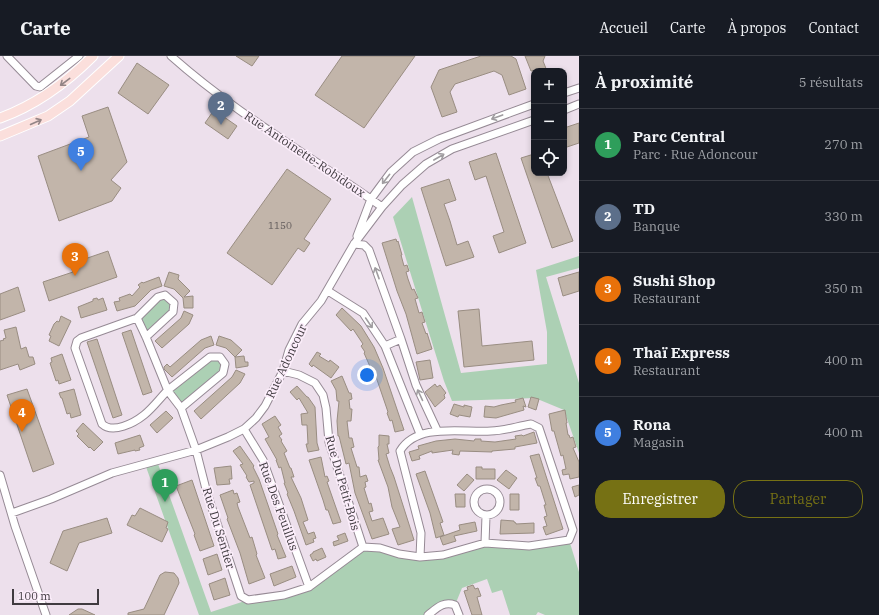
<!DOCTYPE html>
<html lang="fr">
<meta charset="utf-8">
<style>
body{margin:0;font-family:"IBM Plex Serif",serif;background:#242831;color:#f1f3f6}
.controls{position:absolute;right:12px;top:12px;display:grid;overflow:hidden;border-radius:8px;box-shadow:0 2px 6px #0003}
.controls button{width:36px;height:36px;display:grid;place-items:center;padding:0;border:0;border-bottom:1px solid #363941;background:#171b24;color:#f1f3f6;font:20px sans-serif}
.scale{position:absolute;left:12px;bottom:10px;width:87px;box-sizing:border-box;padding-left:4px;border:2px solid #403b40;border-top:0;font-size:11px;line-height:14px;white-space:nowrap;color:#403b40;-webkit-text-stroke:3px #fbedfa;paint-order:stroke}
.you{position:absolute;left:367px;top:319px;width:14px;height:14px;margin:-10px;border:3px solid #fff;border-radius:50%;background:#1a73e8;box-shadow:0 0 0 6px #1a73e833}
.badge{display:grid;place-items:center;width:26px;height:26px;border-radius:50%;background:#767114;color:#fff;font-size:13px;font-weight:700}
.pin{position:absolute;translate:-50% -33px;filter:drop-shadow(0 1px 2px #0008)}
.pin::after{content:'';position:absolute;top:21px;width:14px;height:12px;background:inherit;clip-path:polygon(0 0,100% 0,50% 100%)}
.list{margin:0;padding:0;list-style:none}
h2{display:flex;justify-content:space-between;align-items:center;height:52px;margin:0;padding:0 16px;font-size:17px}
h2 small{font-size:13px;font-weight:400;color:#9ea1a6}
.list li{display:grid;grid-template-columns:26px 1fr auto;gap:12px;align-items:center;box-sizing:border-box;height:72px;padding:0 16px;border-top:1px solid #363941}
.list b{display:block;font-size:15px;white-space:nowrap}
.list p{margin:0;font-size:13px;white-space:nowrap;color:#9ea1a6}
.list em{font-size:13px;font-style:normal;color:#9ea1a6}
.actions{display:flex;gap:8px;padding:12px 16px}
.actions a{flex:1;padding:9px 0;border:1px solid #767114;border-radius:16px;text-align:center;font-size:14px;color:#767114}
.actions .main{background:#767114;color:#fff}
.icon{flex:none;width:22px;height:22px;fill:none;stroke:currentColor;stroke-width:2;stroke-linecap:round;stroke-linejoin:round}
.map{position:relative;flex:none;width:579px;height:559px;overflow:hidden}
header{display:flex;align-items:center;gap:24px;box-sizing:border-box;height:56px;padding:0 20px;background:#171b24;border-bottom:1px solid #363941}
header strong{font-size:19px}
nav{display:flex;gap:22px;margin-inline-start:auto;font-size:14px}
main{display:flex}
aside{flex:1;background:#171b24}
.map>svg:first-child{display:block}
</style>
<header>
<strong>Carte</strong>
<nav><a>Accueil</a><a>Carte</a><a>À propos</a><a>Contact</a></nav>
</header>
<main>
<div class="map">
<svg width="579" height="559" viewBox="0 0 579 559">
<rect width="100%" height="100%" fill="#ede0ec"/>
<!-- green -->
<path fill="#acd0b4" d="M412,141L461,317L547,308V276L536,214L579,200V212L546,221L579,327V397L564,354L535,342L452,345L444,325L393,161Z
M165,241L172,248L171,255L147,278L139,263L159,243Z
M210,303H220L223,308L222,316L182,349L170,335Z
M157,405L211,556L248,544L309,531L363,491L420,501L485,487L529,490L569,484L579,516V559H545L538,556L536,559H510L502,534L492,537L487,523L462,532L455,549L449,547L428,559H199L145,408Z"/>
<!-- building -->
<path fill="#c2b5aa" stroke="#998d82" d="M236,0H259L252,10Z
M342,0H415L364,72L315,39Z
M481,0H511L516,3L526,33L509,39L502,19L494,15L455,28L450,36L457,56L442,61L431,31L439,14Z
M525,0H545L543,5L547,15H531Z
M137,7L169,29L148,58L118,37Z
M108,51L127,106L111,124L121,132L112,145L59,165L38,100L89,81L82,60Z
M214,54L237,70L228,83L205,67Z
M579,67V87L564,92V72Z
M496,97L526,187L499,197L493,180L504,176L486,120L475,124L469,106Z
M534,98V117H547L573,185L552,192L521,102Z
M287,113L331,143L304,183L310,187L304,196L298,192L272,229L227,197Z
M449,123L456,144L444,148L450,165L457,189L468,185L474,201L446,210L421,132Z
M396,183L397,186L398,185L402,199H401L404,210L407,209L409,215L406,216L408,223L412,234L414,233L418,242L415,243L419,257L422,256L425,266L422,267L426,278L427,277L432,293L417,298L406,258L397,235L382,187Z
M108,195L117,221L49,245L43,226L73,216L70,208Z
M169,216L179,219L178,223L190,235L184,241L193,240V252H184L183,242L174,233L164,230Z
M579,216V235L563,240L558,222Z
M159,221L162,230L151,234L135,250L117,255L114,246L120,245L119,242L130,238L132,240L140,231L138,229L142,226L143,227Z
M18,231L25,255L0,264V238Z
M97,242L98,244L103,242L107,254L81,262L78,251L93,245V243Z
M342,252L361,270L374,291L383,312L404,374L395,376L392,364L390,365L387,357L388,356L374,315H372L364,297L365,296L361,290L363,288L353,273L351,275L336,259Z
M479,253L482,290L532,285L534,304L464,311L458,255Z
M184,255L193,259L189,268L162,292L155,285L181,262Z
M61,260L71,265L59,290L49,285L51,280L49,279L54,268L57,265L59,266Z
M16,271L21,293L26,291L29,301H33L35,308L20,314L18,308L0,314V285L4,284L3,283L6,282L4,274Z
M131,274L152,336L143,339L122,277Z
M211,280L214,289L205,292L172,321L164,313V311L167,308L170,311L201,284Z
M219,280L231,284L242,294L235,301L244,300L245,306H248V310L236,312L235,301L226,292L216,289Z
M97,283L122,359L113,362L87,286Z
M317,296L321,298L319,300L329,306L330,304L339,311L331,322L313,309L312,311L309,308Z
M62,298L71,324L59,328L58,324L56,325L50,307L52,306L51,302Z
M430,304L433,322L420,324L416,306Z
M236,314L245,318L240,327L201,363L194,355L232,321Z
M342,320L349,337H351L352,343L349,344L350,353H352L351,365H347L349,382H352L354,391L351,392L357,411H359L360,421L366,419L368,425L365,426L366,431L364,432L369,448L371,447L373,455L369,456L372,465L383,462L389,478L372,483L355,437L349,407L346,408L339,380H338L337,365L339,345H337L336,334L331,325Z
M435,328L437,331L440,329L446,337L444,339L445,342L435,351L425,336Z
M297,330L307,341H308L315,351L317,387L319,394L308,396L306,388H308L307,369H302L301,358L308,357L299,342L297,344L290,336Z
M27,333L54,408L33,416L7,339Z
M74,333L81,359L71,362L70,357L67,358L62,342H61L59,337Z
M531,341L539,343L536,354L528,351Z
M523,342L526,351L523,350L524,354L496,362L484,361L485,350L494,351L501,349L516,346L515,344Z
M454,348L464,351V349L472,351L470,361L459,359L458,361L450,358Z
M565,354L567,367H566L568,379H569L570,382L573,381L576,391L573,392L579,406V421L570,423L569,418L563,419L562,414L566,413L563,399L561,400L554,375H552L549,358Z
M166,355L173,362L157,377L150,369Z
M275,360L281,369L278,371L282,378L279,380L282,384L281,385L287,395L284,397L290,412H291L294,421H291L301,442L308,464L303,466L308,478L314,476L316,482L313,483L314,486L306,489L294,455L287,438L288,437L284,427H285L281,411L279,412L276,404H277L265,383L269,381L262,368Z
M83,367L103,386L94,395L90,391L89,392L77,380L79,378L76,375Z
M534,376L537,387L515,391V393L492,395V396L460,395L459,399L452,398L453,394L432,397V395L419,400L420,403L412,405L409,396L419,393L418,390L436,385L455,383L474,385L475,383H481V385L495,386L516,383L515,380L522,379L523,380Z
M140,379L144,390L139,392L140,394L135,395V394L118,398L115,387Z
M379,379L389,380V388H387L389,397L386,398L390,411L394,421L414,484L398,489L392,473L400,471L392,451L388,431L378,404H379L378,391L379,390Z
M240,390L254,410L253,411L259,423L278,478L277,479L286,501L278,503L275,493L272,494L250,429L254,427V425L249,426L246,421L247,420L240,409L243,408L233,395Z
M539,398L563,473L546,479L543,471L547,470L544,461L547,460L544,449H546L540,430H538L535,422H537L530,400Z
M321,401L325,421L327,420L329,425L327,426L341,466L333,468L328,454H326L323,444L309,404Z
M231,410L232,423H229L230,428L217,429L214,412Z
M476,411H482V413H495V423H476Z
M506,414L517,422L509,433L497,424Z
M425,415L443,466L440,467L444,479L436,482L430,457L416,418Z
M467,418L474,424L464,435L457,429Z
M192,424L214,490L200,495L194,479L195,478L176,430Z
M579,429V439L575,441L572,431Z
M233,434L234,438L237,437L240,446L237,447L238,451L250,482L252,481L257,498L256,499L265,522L249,528L240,497L227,463L228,462L220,439Z
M455,438H465V451H456Z
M510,438H519V454H510Z
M140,452L168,466L166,472L168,473L162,486L127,469L132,459L135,460Z
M107,462L112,477L79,487L67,515L50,507L63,475Z
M501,464L514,465V466L516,467V468L534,467V477L500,478Z
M475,466L477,475L454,480L456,485L443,489L440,481L460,474L459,469Z
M345,477L348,485L334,490L333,486L339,484L337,480Z
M322,492L326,501L317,505L316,503L313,505L310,499L313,497V496Z
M217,498L222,514L208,519L203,503Z
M292,510L296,521L274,530L270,518Z
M165,516L174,517L178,522L179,527L164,559H128V557L144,553L160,519Z
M225,522L230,539L214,544L209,528Z
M473,529L475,533L478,532L481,540L477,541L482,559H472L464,535L468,534L467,531Z
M78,553H82L95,559H69Z"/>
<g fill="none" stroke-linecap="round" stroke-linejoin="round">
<!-- minor casing -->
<g stroke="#968a95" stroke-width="9">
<path id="minor" d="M7,0L36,30L40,31L79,0
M171,0C236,58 312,101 382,151
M564,37L579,32
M564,54L579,48
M357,180L371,143L391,116L413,96L439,83L534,48
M354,188L364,189L369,194L401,283L416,329L437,374
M328,235L363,257L385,290L420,378
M137,262L146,281L168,335L181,352L196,394L207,437L241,540L248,544L284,539L309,531L363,491L380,492L399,498L420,501L443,499L485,487L529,490L569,484L573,474L539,372L531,368C518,370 504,375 491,375C463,377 417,366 400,395L421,477L420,501
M146,281L173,256L174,247L165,239L158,241L137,262L81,282L77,285L75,292L102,368C113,378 134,367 144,359C153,352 160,342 168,334C182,323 196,312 210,301H220L225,308L223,317L181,352
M385,290L401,283
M283,315L299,319L315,327L323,339L326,352L329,386L363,491
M244,373L263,404L309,531
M0,419L15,470L46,559
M474 446a13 13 0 1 1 26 0a13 13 0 1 1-26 0Z
M12,457L51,443L112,417L196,394L228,381L244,373L256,362L265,350L283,315L289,294L302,268L321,245L354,188L382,151L402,129L426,108L452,93L534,64
M485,487L486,460
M428,559C437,552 443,545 455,549L459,559"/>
</g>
<!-- major casing -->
<g stroke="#fff" stroke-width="11">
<path id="major" d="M0,62C36,49 66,27 93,0
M0,80L48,60L70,45L119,0"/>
</g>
<!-- minor -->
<use href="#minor" stroke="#fff" stroke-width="7"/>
<!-- major -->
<use href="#major" stroke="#fbdfdc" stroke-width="9"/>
</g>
<!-- one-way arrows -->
<defs><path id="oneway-shaft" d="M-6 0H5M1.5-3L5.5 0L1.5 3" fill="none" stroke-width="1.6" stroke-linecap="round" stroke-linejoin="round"/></defs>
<g stroke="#948586">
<use href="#oneway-shaft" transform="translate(65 26) rotate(143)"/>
<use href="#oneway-shaft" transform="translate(36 66) rotate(-24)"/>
</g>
<g stroke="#a09da0">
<use href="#oneway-shaft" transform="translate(497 61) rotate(160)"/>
<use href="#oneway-shaft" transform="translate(439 101) rotate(-30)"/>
<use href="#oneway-shaft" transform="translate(386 123) rotate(128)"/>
<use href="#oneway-shaft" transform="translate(377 217) rotate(-110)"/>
<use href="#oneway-shaft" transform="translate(369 267) rotate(56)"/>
<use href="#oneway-shaft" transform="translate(420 339) rotate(-115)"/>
</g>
<g text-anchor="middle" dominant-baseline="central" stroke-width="3.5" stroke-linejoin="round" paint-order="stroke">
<!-- number labels -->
<g font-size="10" fill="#605a5a">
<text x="280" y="169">1150</text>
</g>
<!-- street labels -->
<g font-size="12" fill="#403b40" stroke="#fbedfa">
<text transform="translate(305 98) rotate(34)">Rue Antoinette-Robidoux</text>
<text transform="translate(286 305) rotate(-65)">Rue Adoncour</text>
<text transform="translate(343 427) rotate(74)">Rue Du Petit-Bois</text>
<text transform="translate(279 450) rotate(70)">Rue Des Feuillus</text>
<text transform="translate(219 472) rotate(73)">Rue Du Sentier</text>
</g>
</g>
</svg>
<div class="controls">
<button>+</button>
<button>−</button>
<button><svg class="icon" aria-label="locate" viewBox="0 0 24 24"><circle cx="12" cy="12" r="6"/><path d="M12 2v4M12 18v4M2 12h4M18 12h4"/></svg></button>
</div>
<div class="scale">100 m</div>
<div class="you"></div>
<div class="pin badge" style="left:165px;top:446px;background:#2e9e5b">1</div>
<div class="pin badge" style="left:221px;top:69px;background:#5c6f8a">2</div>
<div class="pin badge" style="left:75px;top:220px;background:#e8710a">3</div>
<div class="pin badge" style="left:22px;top:376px;background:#e8710a">4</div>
<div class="pin badge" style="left:81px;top:115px;background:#3f7fe0">5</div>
</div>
<aside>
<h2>À proximité<small>5 résultats</small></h2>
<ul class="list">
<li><span class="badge" style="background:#2e9e5b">1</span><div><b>Parc Central</b><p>Parc · Rue Adoncour</p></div><em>270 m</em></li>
<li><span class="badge" style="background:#5c6f8a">2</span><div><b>TD</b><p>Banque</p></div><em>330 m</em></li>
<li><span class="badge" style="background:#e8710a">3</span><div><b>Sushi Shop</b><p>Restaurant</p></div><em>350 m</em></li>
<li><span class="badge" style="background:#e8710a">4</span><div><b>Thaï Express</b><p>Restaurant</p></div><em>400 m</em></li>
<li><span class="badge" style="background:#3f7fe0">5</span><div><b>Rona</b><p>Magasin</p></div><em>400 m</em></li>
</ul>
<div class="actions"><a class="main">Enregistrer</a><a>Partager</a></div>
</aside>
</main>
